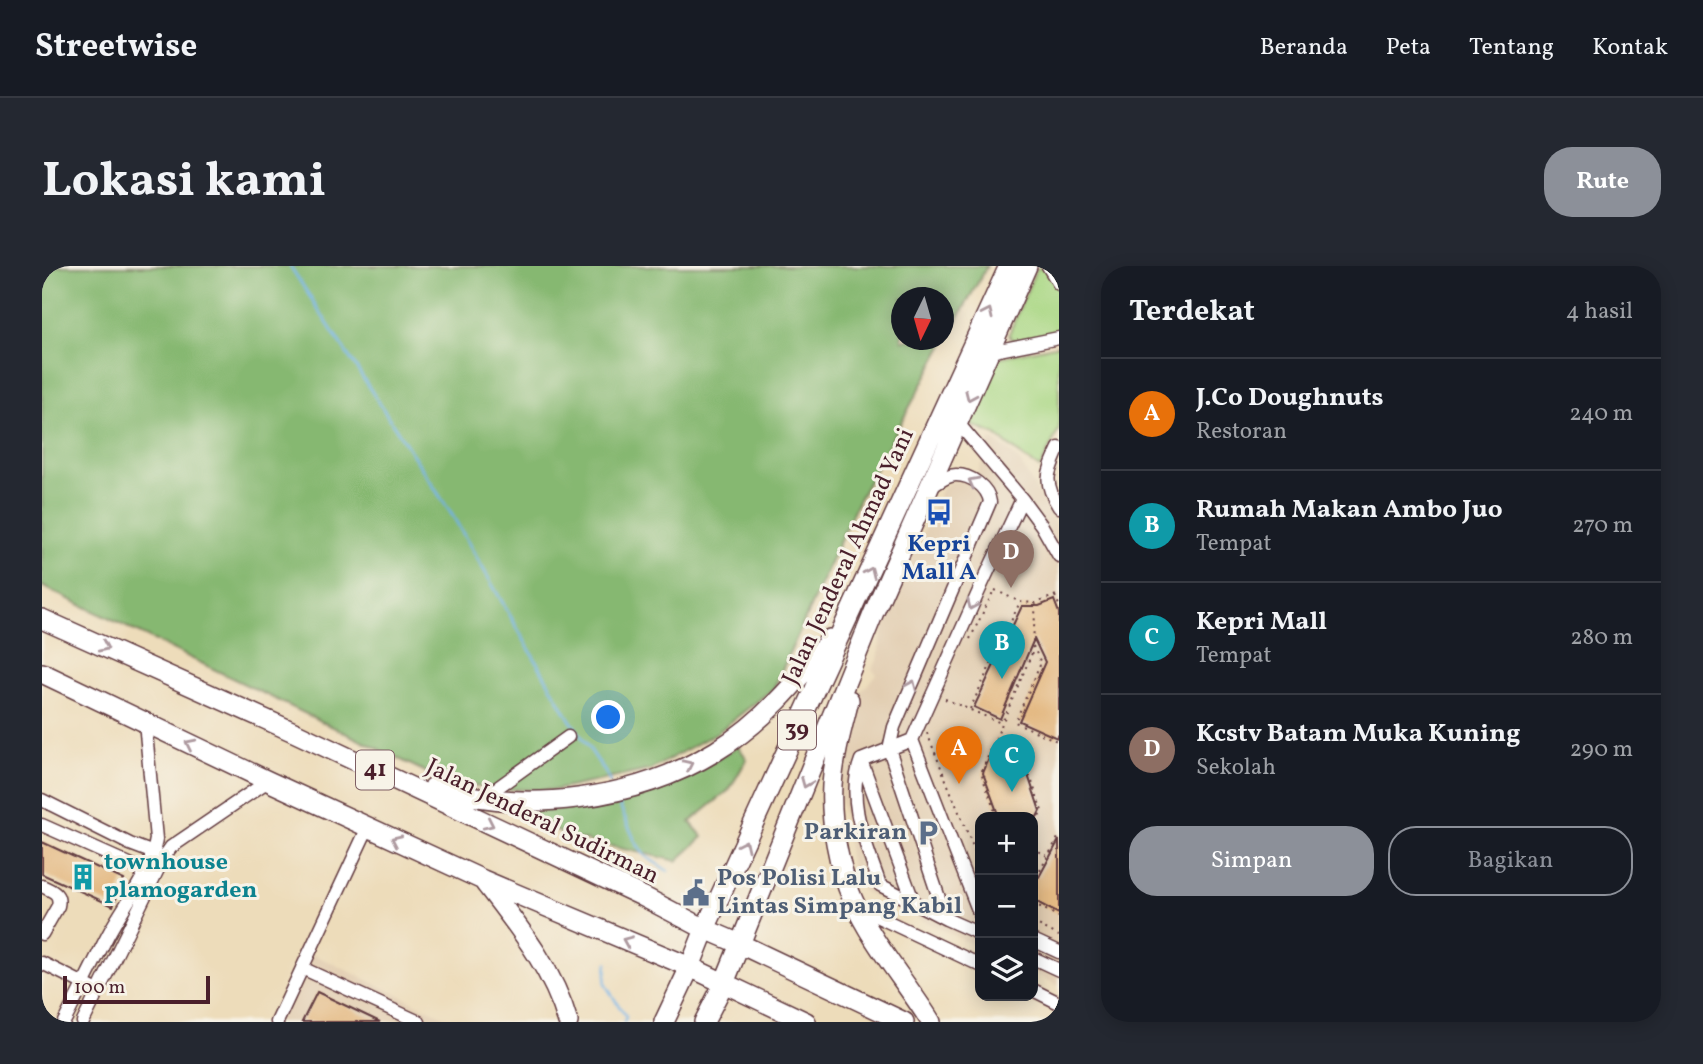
<!DOCTYPE html>
<html lang="id">
<meta charset="utf-8">
<style>
body{margin:0;font-family:Vollkorn,serif;background:#242831;color:#f1f3f6}
.controls{position:absolute;right:21px;bottom:21px;display:grid;overflow:hidden;border-radius:14px;box-shadow:0 4px 18px #0003}
.controls button{width:63px;height:63px;display:grid;place-items:center;padding:0;border:0;border-bottom:2px solid #363941;background:#171b24;color:#f1f3f6;font:35px sans-serif}
.compass{position:absolute;left:849px;top:21px;width:63px;height:63px;border-radius:50%;background:#171b24;box-shadow:0 4px 18px #0003;rotate:185deg}
.scale{position:absolute;left:21px;bottom:18px;width:147px;box-sizing:border-box;padding-left:7px;border:4px solid #4a1f2b;border-top:0;font-size:19px;line-height:24px;white-space:nowrap;color:#4a1f2b;-webkit-text-stroke:5px #f7f3e8;paint-order:stroke}
.you{position:absolute;left:567px;top:452px;width:24px;height:24px;margin:-18px;border:5px solid #fff;border-radius:50%;background:#1a73e8;box-shadow:0 0 0 10px #1a73e833}
.badge{display:grid;place-items:center;width:46px;height:46px;border-radius:50%;background:#8c9099;color:#fff;font-size:23px;font-weight:700}
.pin{position:absolute;translate:-50% -58px;filter:drop-shadow(0 2px 4px #0008)}
.pin::after{content:'';position:absolute;top:37px;width:24px;height:21px;background:inherit;clip-path:polygon(0 0,100% 0,50% 100%)}
.list{margin:0;padding:0;list-style:none}
h2{display:flex;justify-content:space-between;align-items:center;height:91px;margin:0;padding:0 28px;font-size:30px}
h2 small{font-size:23px;font-weight:400;color:#9ea1a6}
.list li{display:grid;grid-template-columns:46px 1fr auto;gap:21px;align-items:center;box-sizing:border-box;height:112px;padding:0 28px;border-top:2px solid #363941}
.list b{display:block;font-size:26px;white-space:nowrap}
.list p{margin:0;font-size:23px;white-space:nowrap;color:#9ea1a6}
.list em{font-size:23px;font-style:normal;color:#9ea1a6}
.actions{display:flex;gap:14px;padding:21px 28px}
.actions a{flex:1;padding:16px 0;border:2px solid #8c9099;border-radius:28px;text-align:center;font-size:24px;color:#8c9099}
.actions .main{background:#8c9099;color:#fff}
.icon{flex:none;width:38px;height:38px;fill:none;stroke:currentColor;stroke-width:2;stroke-linecap:round;stroke-linejoin:round}
.map{position:relative;flex:none;width:1017px;height:756px;overflow:hidden;border-radius:28px}
header{display:flex;align-items:center;gap:42px;box-sizing:border-box;height:98px;padding:0 35px;background:#171b24;border-bottom:2px solid #363941}
header strong{font-size:33px}
nav{display:flex;gap:38px;margin-inline-start:auto;font-size:24px}
.intro{display:flex;align-items:center;justify-content:space-between;box-sizing:border-box;height:168px;padding:0 42px}
h1{margin:0;font-size:49px}
.button{padding:18px 32px;border-radius:28px;background:#8c9099;color:#fff;font-size:24px;font-weight:700}
main{display:flex;gap:42px;padding:0 42px}
aside{flex:1;background:#171b24;border-radius:28px;box-shadow:0 4px 18px #0003}
.map>svg:first-child{display:block}
</style>
<header>
<strong>Streetwise</strong>
<nav><a>Beranda</a><a>Peta</a><a>Tentang</a><a>Kontak</a></nav>
</header>
<div class="intro"><h1>Lokasi kami</h1><a class="button">Rute</a></div>
<main>
<div class="map">
<svg width="1017" height="756" viewBox="0 0 1017 756">
<rect width="100%" height="100%" fill="#f7f3e8"/>
<filter id="ink" filterUnits="userSpaceOnUse"><feTurbulence type="fractalNoise" baseFrequency=".0143" numOctaves="2"/><feDisplacementMap in="SourceGraphic" scale="14" xChannelSelector="R" yChannelSelector="G"/><feConvolveMatrix kernelMatrix="1 2 1 2 8 2 1 2 1" color-interpolation-filters="sRGB"/></filter>
<filter id="wash" filterUnits="userSpaceOnUse"><feTurbulence type="fractalNoise" baseFrequency=".00686" numOctaves="4" result="noise"/><feDisplacementMap in="SourceGraphic" scale="28" xChannelSelector="R" yChannelSelector="G"/><feGaussianBlur stdDeviation="1.57" result="paint"/><feColorMatrix in="noise" values="0 0 0 0 0 0 0 0 0 0 0 0 0 0 0 0 0 1.4 0 .05"/><feComposite in="paint" operator="in"/></filter>
<g filter="url(#wash)">
<rect width="100%" height="100%" fill="#eddcba"/>
<!-- built -->
<path fill="#e2cdb1" d="M949,173L966,184L978,196L1017,264V720L991,707V551H938V682L820,625L809,601L797,526L815,430L835,408L830,403L836,393L842,359L900,222L909,215L920,214L931,218Z
M264,685L414,756H227Z"/>
<!-- green -->
<path fill="#a9d783" stroke="#7a7b57" stroke-width="2" d="M1000,1L1005,4L1017,23V69L977,74L969,73L967,68L994,3Z
M1017,79V163L998,202L984,193L952,168L924,157L950,93Z"/>
<!-- forest -->
<path fill="#86b871" stroke="#686c4e" stroke-width="2" fill-rule="evenodd" d="M0,0H945L816,235L732,422L676,466L608,504L513,524L446,523L390,509L0,320ZM860,32H902V74H860Z
M696,480L705,493L687,524L648,556L661,571L635,595L523,570L487,546L547,541L602,529L653,507Z"/>
<g fill="none" stroke-linecap="round" stroke-linejoin="round">
<!-- stream -->
<path stroke="#71b2e5" stroke-width="2.5" d="M248,0L412,252L527,452L565,509L568,517
M575,533L593,575L603,590L626,605
M565,697L563,718L584,751L582,756"/>
</g>
<g id="blocks">
<!-- building -->
<path fill="#e4ba84" d="M1012,334L1017,347V468L1015,472L977,455L1003,396L992,373L958,453L932,441L980,340H997Z
M951,483L983,500L998,545L995,551H957L941,507Z
M1017,574V648L991,634V608L997,611Z
M0,576L82,614L71,640L0,608Z
M275,726L338,756H260Z"/>
</g>
</g>
<g filter="url(#ink)">
<use href="#blocks" fill-opacity="0" stroke="#623b40" stroke-width="2"/>
<g fill="none" stroke-linecap="round" stroke-linejoin="round">
<!-- minor casing -->
<g stroke="#623b40" stroke-width="15">
<path id="minor" d="M1006,0L1017,18
M947,86L1017,72
M916,157L980,233L1000,260L1017,290
M1017,182C1005,208 1001,216 1017,241
M887,222C895,218 904,209 914,209C929,209 946,221 948,236L852,461L847,483L904,653
M870,474L819,494C803,535 825,580 838,619L904,653L938,668
M819,494L872,637
M441,532L526,471
M0,534L88,578L117,589
M0,559L110,608
M0,620C10,625 19,627 16,640L0,668
M815,641L938,699
M938,649L870,474L940,318L980,233
M991,674L1017,686
M991,692L1017,704
M0,697L50,722
M260,702L377,756
M991,724L1017,737
M22,756C37,727 51,698 66,669C82,638 109,608 114,573L103,456
M41,756L122,591L129,581L226,515
M235,756L326,561"/>
</g>
<!-- highway casing -->
<g stroke="#623b40" stroke-width="22">
<path id="highway" d="M0,353L254,467L600,630L663,663L698,678L862,756
M0,407L226,515L441,614L648,701L764,756
M807,434C800,462 792,490 790,519C788,555 796,601 811,634C830,677 864,716 889,756
M392,521C481,549 594,534 674,485C720,457 756,415 788,373
M443,617C476,660 511,703 526,756
M622,756L648,701L663,663L967,0
M662,756L682,717L698,678L832,346L985,0"/>
</g>
<!-- path -->
<path stroke="#623b40" stroke-width="2" stroke-dasharray="2 5" stroke-linecap="butt" d="M953,324L978,336L994,337L1017,328
M1013,330L1017,339
M928,373L952,324
M991,380L999,397L973,456L1017,476
M903,433L959,457
M928,443L978,336
M885,467L938,598
M951,481L984,498L1000,545L991,563
M955,551L939,507L990,387L994,337
M991,582L1005,590
M991,617L1017,570
M991,637L1017,651
M991,656L1017,670"/>
<!-- minor -->
<use href="#minor" stroke="#fff" stroke-width="12"/>
<!-- highway -->
<use href="#highway" stroke="#fff" stroke-width="19"/>
</g>
<!-- one-way arrows -->
<defs><path id="oneway-chevron" d="M-2-3.5L2.5 0L-2 3.5" fill="none" stroke-width="1.6" stroke-linecap="round" stroke-linejoin="round" transform="scale(1.75)"/></defs>
<g stroke="#ae9aa0">
<use href="#oneway-chevron" transform="translate(946 47) rotate(-65)"/>
<use href="#oneway-chevron" transform="translate(928 130) rotate(114)"/>
<use href="#oneway-chevron" transform="translate(931 216) rotate(-152)"/>
<use href="#oneway-chevron" transform="translate(828 306) rotate(-66)"/>
<use href="#oneway-chevron" transform="translate(930 339) rotate(114)"/>
<use href="#oneway-chevron" transform="translate(62 381) rotate(24)"/>
<use href="#oneway-chevron" transform="translate(870 419) rotate(-67)"/>
<use href="#oneway-chevron" transform="translate(148 478) rotate(-154)"/>
<use href="#oneway-chevron" transform="translate(646 499) rotate(-25)"/>
<use href="#oneway-chevron" transform="translate(764 517) rotate(112)"/>
<use href="#oneway-chevron" transform="translate(447 558) rotate(25)"/>
<use href="#oneway-chevron" transform="translate(354 574) rotate(-155)"/>
<use href="#oneway-chevron" transform="translate(702 579) rotate(-65)"/>
<use href="#oneway-chevron" transform="translate(585 675) rotate(-157)"/>
</g>
</g>
<!-- icons -->
<defs>
<g id="bus-bare" transform="scale(2.1)"><path d="M-5-6H5V4H4V6H2V4H-2V6H-4V4H-5ZM-3.5-4V0h7V-4ZM-3.5 1.2v1.5H-2V1.2ZM2 1.2v1.5H3.5V1.2Z" fill="#1a4fb4" stroke="#f7f3e8" stroke-width="2.5" paint-order="stroke"/></g>
<g id="parking-bare" transform="scale(2.1)"><path d="M-3.5-5.5H1a3.5 3.5 0 0 1 0 7H-1V5.5H-3.5ZM-1-3.4V-.6H.8a1.4 1.4 0 0 0 0-2.8Z" fill="#5c6f8a" stroke="#f7f3e8" stroke-width="2.5" paint-order="stroke"/></g>
<g id="building-bare" transform="scale(2.1)"><path d="M-4-6H4V6H1V3H-1V6H-4ZM-2.5-4.3h1.7v1.8h-1.7ZM.8-4.3h1.7v1.8H.8ZM-2.5-1h1.7V.8h-1.7ZM.8-1h1.7V.8H.8Z" fill="#0f9aa8" stroke="#f7f3e8" stroke-width="2.5" paint-order="stroke"/></g>
<g id="civic-bare" transform="scale(2.1)"><path d="M-.6-6.5H3V-4.5H.6V-3L4-1V1h2V6H-6V1h2V-1L-.6-3ZM-1.2 2.5V6h2.4V2.5Z" fill="#5c6f8a" stroke="#f7f3e8" stroke-width="2.5" paint-order="stroke"/></g>
</defs>
<g fill-rule="evenodd">
<use href="#bus-bare" x="897" y="246"/>
<use href="#parking-bare" x="886" y="567"/>
<use href="#building-bare" x="41" y="611"/>
<use href="#civic-bare" x="654" y="627"/>
</g>
<g text-anchor="middle" dominant-baseline="central" stroke-width="6" stroke-linejoin="round" paint-order="stroke">
<!-- shield labels -->
<g fill="#f7f3e8" stroke="#7e5f64" stroke-width="2">
<rect x="736" y="444.5" width="38" height="39" rx="5"/>
<rect x="314" y="484.5" width="38" height="39" rx="5"/>
</g>
<g font-size="23" font-weight="bold" fill="#4a1f2b">
<text x="755" y="464">39</text>
<text x="333" y="504">41</text>
</g>
<!-- transit labels -->
<g font-size="24" font-weight="bold" fill="#164399" stroke="#f7f3e8">
<text x="897" y="279">Kepri<tspan x="897" dy="28">Mall A</tspan></text>
</g>
<!-- street labels -->
<g font-size="24" fill="#4a1f2b" stroke="#f7f3e8">
<text transform="translate(807 291) rotate(-65)">Jalan Jenderal Ahmad Yani</text>
<text transform="translate(500 556) rotate(26)">Jalan Jenderal Sudirman</text>
</g>
<!-- service labels -->
<g font-size="24" font-weight="bold" fill="#4e5e75" stroke="#f7f3e8" text-anchor="end">
<text x="865" y="567">Parkiran</text>
<text x="675" y="613" text-anchor="start">Pos Polisi Lalu<tspan x="675" dy="28">Lintas Simpang Kabil</tspan></text>
</g>
<!-- culture labels -->
<g font-size="24" font-weight="bold" fill="#0d838f" stroke="#f7f3e8" text-anchor="start">
<text x="62" y="597">townhouse<tspan x="62" dy="28">plamogarden</tspan></text>
</g>
</g>
</svg>
<div class="controls">
<button>+</button>
<button>−</button>
<button><svg class="icon" aria-label="layers" viewBox="0 0 24 24"><path d="M12 4l9 5-9 5-9-5zM3 14l9 5 9-5"/></svg></button>
</div>
<svg class="compass" viewBox="-18 -18 36 36"><path d="M0-13l5 13h-10z" fill="#e53935"/><path d="M0 13l5-13h-10z" fill="#9ea1a6"/></svg>
<div class="scale">100 m</div>
<div class="you"></div>
<div class="pin badge" style="left:917px;top:518px;background:#e8710a">A</div>
<div class="pin badge" style="left:960px;top:413px;background:#0f9aa8">B</div>
<div class="pin badge" style="left:970px;top:526px;background:#0f9aa8">C</div>
<div class="pin badge" style="left:969px;top:322px;background:#8d6e63">D</div>
</div>
<aside>
<h2>Terdekat<small>4 hasil</small></h2>
<ul class="list">
<li><span class="badge" style="background:#e8710a">A</span><div><b>J.Co Doughnuts</b><p>Restoran</p></div><em>240 m</em></li>
<li><span class="badge" style="background:#0f9aa8">B</span><div><b>Rumah Makan Ambo Juo</b><p>Tempat</p></div><em>270 m</em></li>
<li><span class="badge" style="background:#0f9aa8">C</span><div><b>Kepri Mall</b><p>Tempat</p></div><em>280 m</em></li>
<li><span class="badge" style="background:#8d6e63">D</span><div><b>Kcstv Batam Muka Kuning</b><p>Sekolah</p></div><em>290 m</em></li>
</ul>
<div class="actions"><a class="main">Simpan</a><a>Bagikan</a></div>
</aside>
</main>
